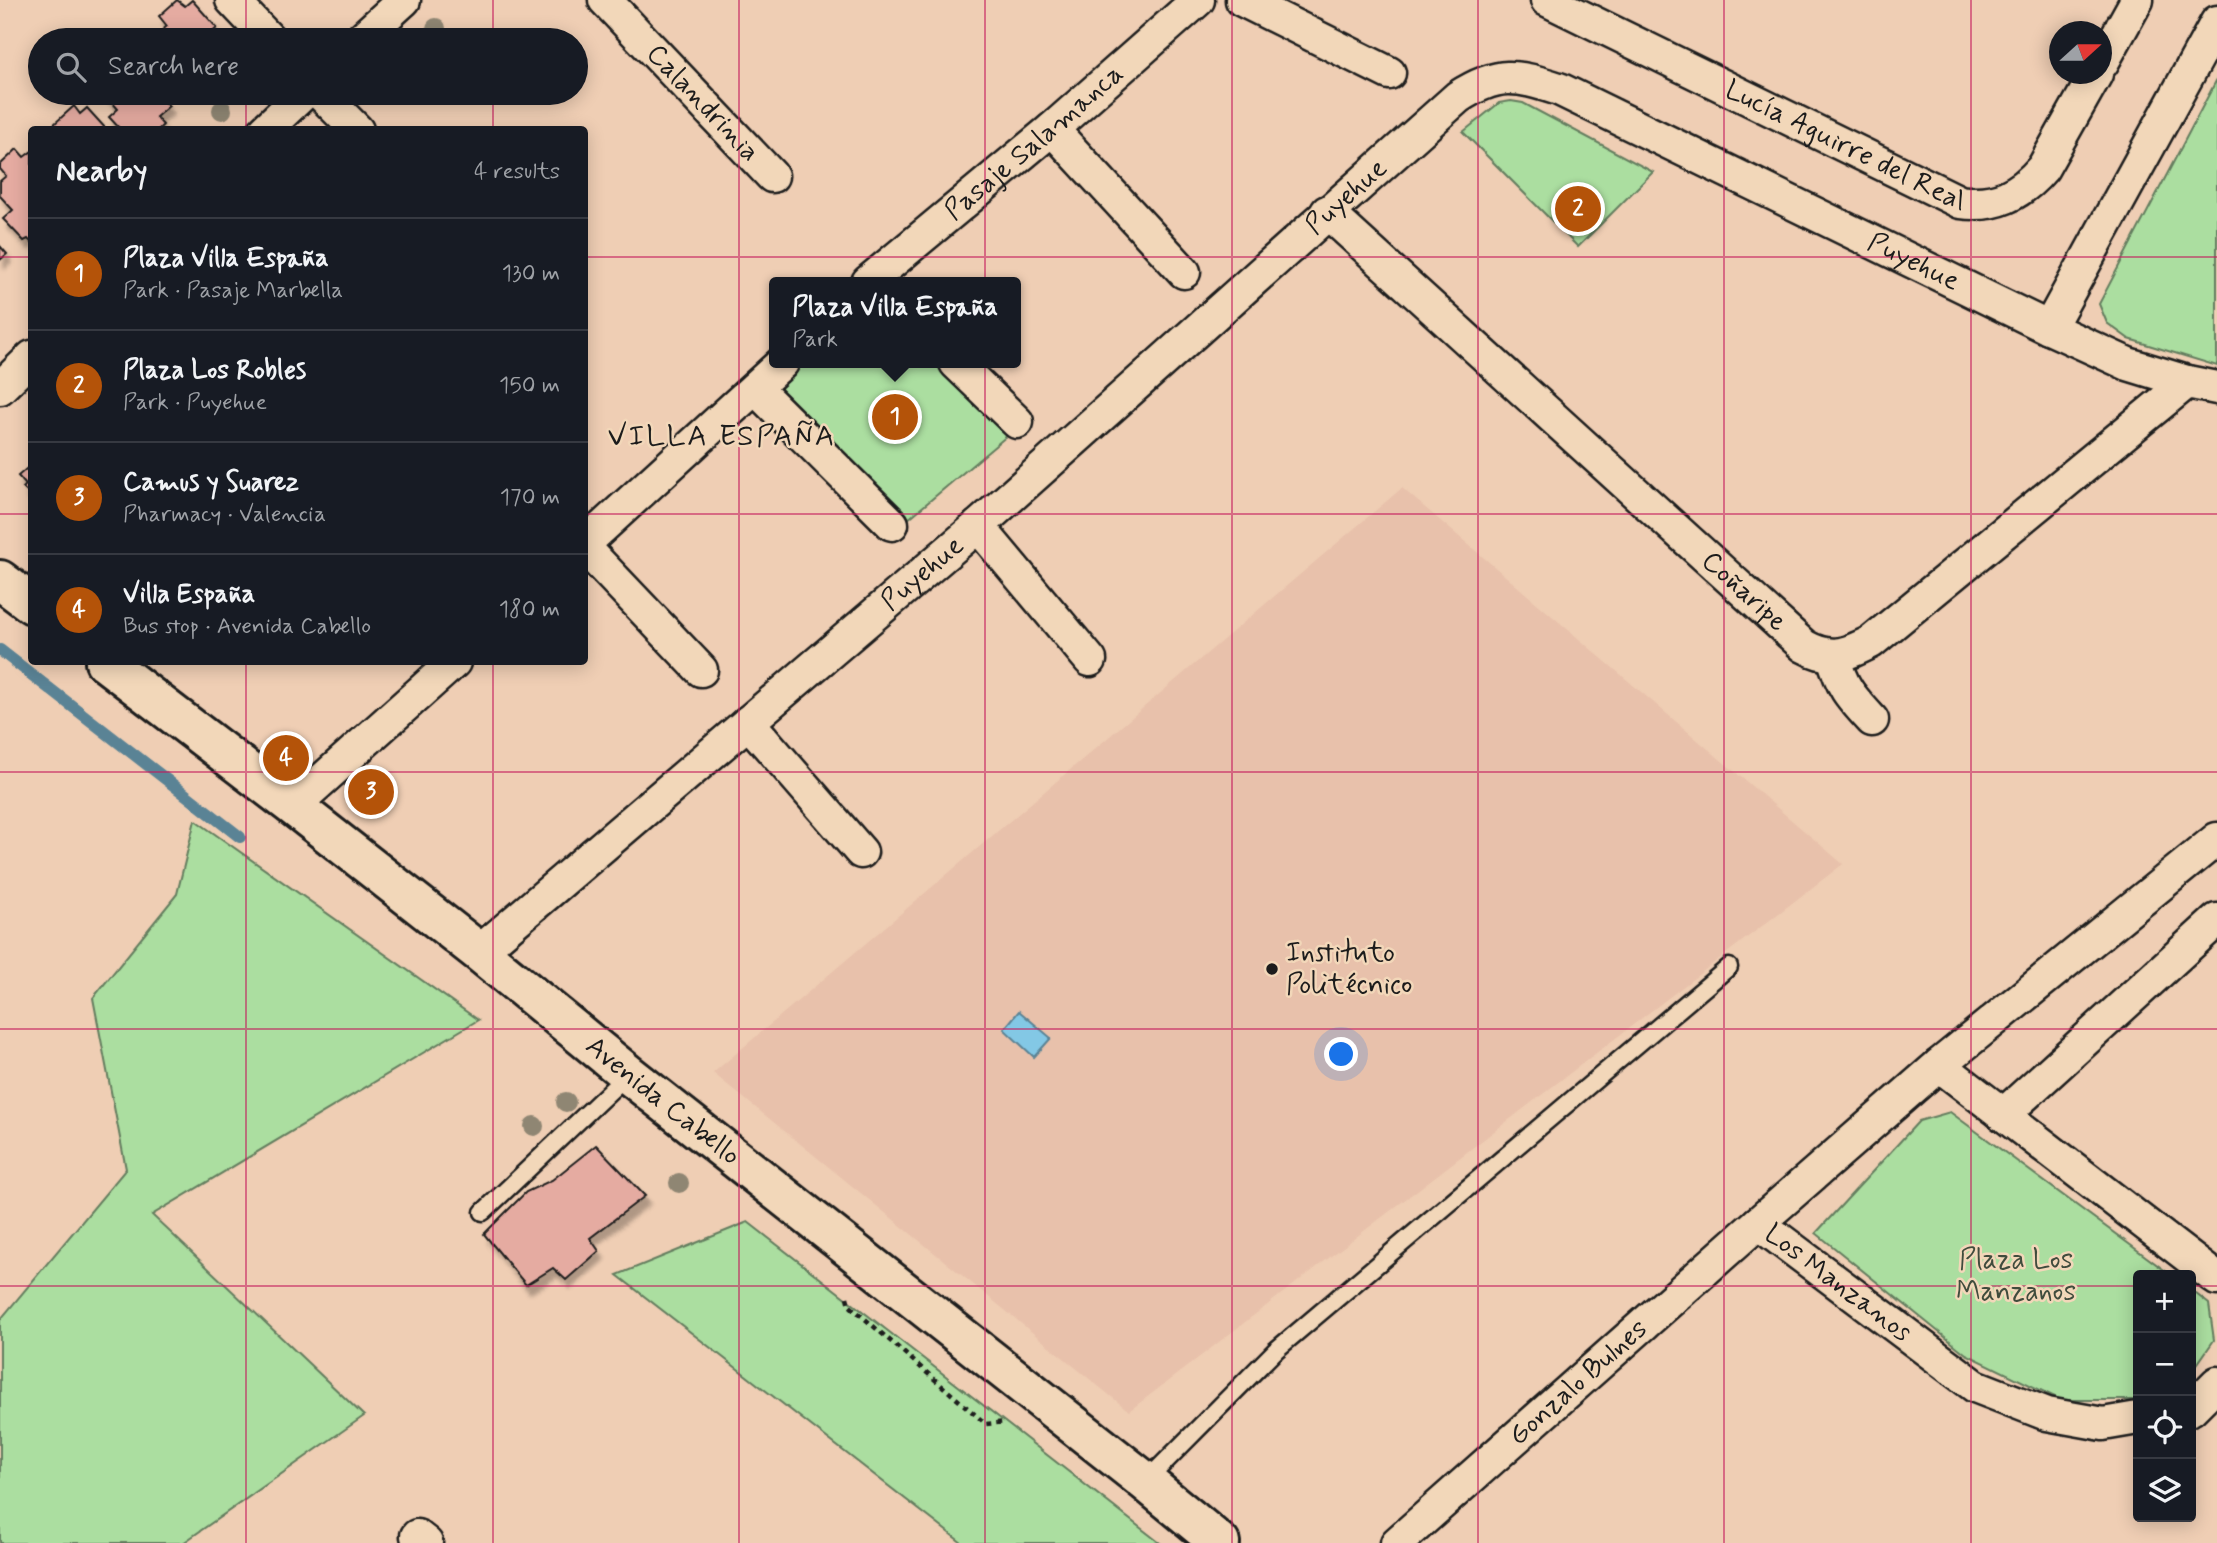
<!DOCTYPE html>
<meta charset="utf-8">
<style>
body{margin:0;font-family:Mynerve,sans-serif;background:#20242c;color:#f1f3f6}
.controls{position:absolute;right:21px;bottom:21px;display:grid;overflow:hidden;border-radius:7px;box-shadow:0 4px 18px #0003}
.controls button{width:63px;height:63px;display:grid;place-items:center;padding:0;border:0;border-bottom:2px solid #363941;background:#171b24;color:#f1f3f6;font:35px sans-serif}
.compass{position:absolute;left:2049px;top:21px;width:63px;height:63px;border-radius:50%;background:#171b24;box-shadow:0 4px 18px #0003;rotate:69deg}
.you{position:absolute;left:1342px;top:1055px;width:24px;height:24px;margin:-18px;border:5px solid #fff;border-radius:50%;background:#1a73e8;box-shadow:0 0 0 10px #1a73e833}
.badge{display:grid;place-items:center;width:46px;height:46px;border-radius:50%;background:#b45309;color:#fff;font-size:23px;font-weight:700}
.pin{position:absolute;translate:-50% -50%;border:4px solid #fff;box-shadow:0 2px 7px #0006}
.popup{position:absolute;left:769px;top:277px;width:252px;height:91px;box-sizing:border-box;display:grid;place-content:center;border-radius:7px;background:#171b24;filter:drop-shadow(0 2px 5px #0005);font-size:23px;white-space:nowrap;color:#9ea1a6}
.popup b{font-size:26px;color:#f1f3f6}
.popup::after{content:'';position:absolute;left:50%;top:100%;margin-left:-14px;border:14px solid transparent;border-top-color:#171b24}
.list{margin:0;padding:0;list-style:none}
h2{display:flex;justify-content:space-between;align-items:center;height:91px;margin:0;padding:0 28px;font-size:30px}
h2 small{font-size:23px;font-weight:400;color:#9ea1a6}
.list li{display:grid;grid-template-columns:46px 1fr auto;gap:21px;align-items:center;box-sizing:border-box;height:112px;padding:0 28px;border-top:2px solid #363941}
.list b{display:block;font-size:26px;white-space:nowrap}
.list p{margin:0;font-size:23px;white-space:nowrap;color:#9ea1a6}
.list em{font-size:23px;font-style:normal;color:#9ea1a6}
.icon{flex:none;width:38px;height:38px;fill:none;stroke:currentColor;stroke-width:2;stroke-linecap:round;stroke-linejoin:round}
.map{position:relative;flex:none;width:2217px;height:1543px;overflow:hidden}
.search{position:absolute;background:#171b24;box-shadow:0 4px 18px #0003;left:28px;top:28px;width:560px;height:77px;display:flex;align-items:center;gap:18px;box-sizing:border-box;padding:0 24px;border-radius:38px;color:#9ea1a6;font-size:26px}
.panel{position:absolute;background:#171b24;box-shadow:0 4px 18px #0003;left:28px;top:126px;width:560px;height:539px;border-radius:7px}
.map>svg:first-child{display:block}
</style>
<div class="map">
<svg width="2217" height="1543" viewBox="0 0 2217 1543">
<defs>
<filter id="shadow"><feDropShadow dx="4.5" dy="8" stdDeviation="2" flood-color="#0004"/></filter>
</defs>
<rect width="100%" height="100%" fill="#efceb4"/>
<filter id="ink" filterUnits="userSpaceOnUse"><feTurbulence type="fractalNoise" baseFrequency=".0143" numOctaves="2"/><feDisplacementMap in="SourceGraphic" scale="14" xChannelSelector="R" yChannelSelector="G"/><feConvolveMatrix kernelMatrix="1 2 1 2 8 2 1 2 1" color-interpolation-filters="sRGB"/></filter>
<g filter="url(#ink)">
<!-- built -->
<path fill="#e8c1ab" d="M1402,488L1843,864L1129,1411L713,1073Z"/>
<!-- green -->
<path fill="#abdea0" stroke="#647d5e" stroke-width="2" d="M2217,79V366L2129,339L2107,323L2099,304Z
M1511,101L1523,103L1653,172L1578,247L1463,132L1499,103Z
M787,363H935L1008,435L907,520L776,389Z
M195,820L478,1020L152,1215L364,1416L183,1543H0V1320L126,1169L93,998L177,894Z
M1950,1112L2171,1275H2138V1400H2061L1966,1354L1816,1233L1919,1121Z
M748,1222L1160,1543H962L617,1275Z
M2191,1290L2209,1304L2214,1340L2191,1373Z"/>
<!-- water -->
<path fill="#83c8e5" stroke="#5a8395" stroke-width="2" d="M1019,1011L1051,1038L1034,1057L1004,1029Z"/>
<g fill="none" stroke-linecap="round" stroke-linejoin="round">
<!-- stream -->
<path stroke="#5a8395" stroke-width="12" d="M0,650L240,837"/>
</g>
<!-- building -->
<path fill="#e5aba1" stroke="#1c1c1c" stroke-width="2" filter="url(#shadow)" d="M177,0L185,6L192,0L217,28L206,38L208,40H155L153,38L167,26L159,16Z
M104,93H156L169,106L156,117L163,125L158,130H121L109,117L118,109Z
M74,106L80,114L87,108L107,130H59L54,124Z
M17,149L24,157L32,151V243L28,239L24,241L3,219L13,210L0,196V181L6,176L0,169V165Z
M0,246L7,254L0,260Z
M32,464V497L23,488L26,485L18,476Z
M596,1145L645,1196L590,1238L599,1251L566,1280L553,1268L526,1285L484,1234L526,1192L552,1180Z"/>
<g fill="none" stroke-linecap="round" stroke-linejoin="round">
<!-- service casing -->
<g stroke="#1c1c1c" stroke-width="21">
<path id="service" d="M483,1212L628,1074
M1146,1481L1276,1350L1729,967"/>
</g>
<!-- minor casing -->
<g stroke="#1c1c1c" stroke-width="37">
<g id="minor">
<path d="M232,0L270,40"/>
<path id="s1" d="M605,0L772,176"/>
<path d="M1242,0L1389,73"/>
<path id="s2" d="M1547,0L1960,202C1995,207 2020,195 2043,168L2096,74"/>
<path d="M360,40L404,0"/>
<path d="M2102,63L2137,0"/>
<path d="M320,93L357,130"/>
<path d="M1052,129L1184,272"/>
<path d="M265,130L304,93"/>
<path id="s3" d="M1327,212L1804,646C1831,661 1845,655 1871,642L2187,382"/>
<path id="s4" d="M868,282L1052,129L1198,0"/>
<path d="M2049,328L2217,22"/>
<path d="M956,363L1017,422"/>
<path d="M0,388L32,357"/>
<path d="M755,388L892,524"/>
<path d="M978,526L1090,660"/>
<path d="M584,544L782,363"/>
<path d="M584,547L701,670"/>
<path d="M1833,656C1842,688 1850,696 1872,720"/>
<path d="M748,722L861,852"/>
<path d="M293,806L454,662"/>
<path id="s5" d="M479,952L978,526L1458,97C1498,71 1516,75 1559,89L2049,328L2128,364L2187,382L2217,388"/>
<path d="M1939,1065L2217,1279"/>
<path d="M2003,1115L2217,920"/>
<path id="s6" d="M1758,1223L1975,1386L2047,1414L2103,1424L2138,1418"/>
<path d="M2191,1409L2217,1383"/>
<path d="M417,1536L426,1543"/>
<path id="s7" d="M1397,1543L1758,1223L1939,1065L2217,839"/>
</g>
</g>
<!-- tertiary casing -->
<g stroke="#1c1c1c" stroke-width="44">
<g id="tertiary">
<path d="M0,580L32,604"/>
<path id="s8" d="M105,662L293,806L479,952L628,1074L1146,1482L1220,1543"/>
</g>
</g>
<!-- path -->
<path stroke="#1c1c1c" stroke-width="4.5" stroke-dasharray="5 5" stroke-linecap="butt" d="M847,1297L849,1305L986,1424L1006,1422"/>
<!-- service -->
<use href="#service" stroke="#f2d7b9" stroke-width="16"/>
<!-- minor -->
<use href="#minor" stroke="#f2d7b9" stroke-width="32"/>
<!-- tertiary -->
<use href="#tertiary" stroke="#f2d7b9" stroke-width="38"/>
</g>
<!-- trees -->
<g fill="#8f8673">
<circle cx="436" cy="28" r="10"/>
<circle cx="222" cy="110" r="10"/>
<circle cx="566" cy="1102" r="10"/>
<circle cx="534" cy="1126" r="10"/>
<circle cx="679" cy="1183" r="10"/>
</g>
</g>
<!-- grid -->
<path fill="none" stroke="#c2185b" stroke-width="2" stroke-opacity="0.55" d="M246,0V40M493,0V40M739,0V1543M985,0V1543M1232,0V1543M1478,0V1543M1724,0V1543M1971,0V1543M246,93V130M493,93V130M0,257H32M584,257H2217M0,514H32M584,514H2217M246,662V1543M493,662V1543M0,772H2217M0,1029H2217M0,1286H2138M2191,1286H2217"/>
<!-- markers -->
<circle fill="#1c1c1c" stroke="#f2d7b9" stroke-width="2.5" cx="1272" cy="969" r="7"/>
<g text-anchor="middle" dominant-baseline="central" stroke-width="5" stroke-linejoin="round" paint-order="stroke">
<!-- street labels -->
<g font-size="28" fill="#1c1c1c" stroke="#f2d7b9">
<text stroke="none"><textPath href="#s1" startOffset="142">Calandrinia</textPath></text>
<text stroke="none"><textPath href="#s4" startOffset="217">Pasaje Salamanca</textPath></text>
<text stroke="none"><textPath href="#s2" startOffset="332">Lucía Aguirre del Real</textPath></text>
<text stroke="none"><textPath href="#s5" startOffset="1150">Puyehue</textPath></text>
<text stroke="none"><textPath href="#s5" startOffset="1801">Puyehue</textPath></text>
<text stroke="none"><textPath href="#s5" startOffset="583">Puyehue</textPath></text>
<text stroke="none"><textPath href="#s3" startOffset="564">Coñaripe</textPath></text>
<text stroke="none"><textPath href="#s8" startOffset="710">Avenida Cabello</textPath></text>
<text stroke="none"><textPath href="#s6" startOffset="100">Los Manzanos</textPath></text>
<text stroke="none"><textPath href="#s7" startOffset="242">Gonzalo Bulnes</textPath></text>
</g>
<!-- poi labels -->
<g font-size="28" fill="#1c1c1c" stroke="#f2d7b9" text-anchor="start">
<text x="1286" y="953">Instituto<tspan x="1286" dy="32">Politécnico</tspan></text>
</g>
<!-- park labels -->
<g font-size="28" fill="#404c3d" stroke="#f2d7b9">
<text x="2016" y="1260">Plaza Los<tspan x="2016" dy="32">Manzanos</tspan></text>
</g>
<!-- neighbourhood labels -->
<g font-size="30" letter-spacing="2" fill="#1c1c1c" stroke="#f2d7b9">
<text x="722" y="436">VILLA ESPAÑA</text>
</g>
</g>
</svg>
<div class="controls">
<button>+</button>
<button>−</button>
<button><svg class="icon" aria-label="locate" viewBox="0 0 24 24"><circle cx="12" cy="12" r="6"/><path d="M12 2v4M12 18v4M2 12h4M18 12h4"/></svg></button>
<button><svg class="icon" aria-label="layers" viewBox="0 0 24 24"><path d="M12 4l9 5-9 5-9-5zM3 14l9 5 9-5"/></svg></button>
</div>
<svg class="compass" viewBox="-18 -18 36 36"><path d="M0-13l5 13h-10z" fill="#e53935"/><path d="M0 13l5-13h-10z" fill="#9ea1a6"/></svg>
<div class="you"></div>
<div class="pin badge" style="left:895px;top:417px">1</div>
<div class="popup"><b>Plaza Villa España</b>Park</div>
<div class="pin badge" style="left:1578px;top:209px">2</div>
<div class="pin badge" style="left:371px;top:792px">3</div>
<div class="pin badge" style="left:286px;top:758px">4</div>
<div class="search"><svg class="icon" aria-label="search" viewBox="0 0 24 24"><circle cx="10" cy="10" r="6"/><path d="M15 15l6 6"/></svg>Search here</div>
<section class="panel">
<h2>Nearby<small>4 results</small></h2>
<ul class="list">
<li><span class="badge">1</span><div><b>Plaza Villa España</b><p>Park · Pasaje Marbella</p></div><em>130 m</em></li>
<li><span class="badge">2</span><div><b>Plaza Los Robles</b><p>Park · Puyehue</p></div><em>150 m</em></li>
<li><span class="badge">3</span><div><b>Camus y Suarez</b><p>Pharmacy · Valencia</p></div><em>170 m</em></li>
<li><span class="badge">4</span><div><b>Villa España</b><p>Bus stop · Avenida Cabello</p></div><em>180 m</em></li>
</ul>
</section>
</div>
